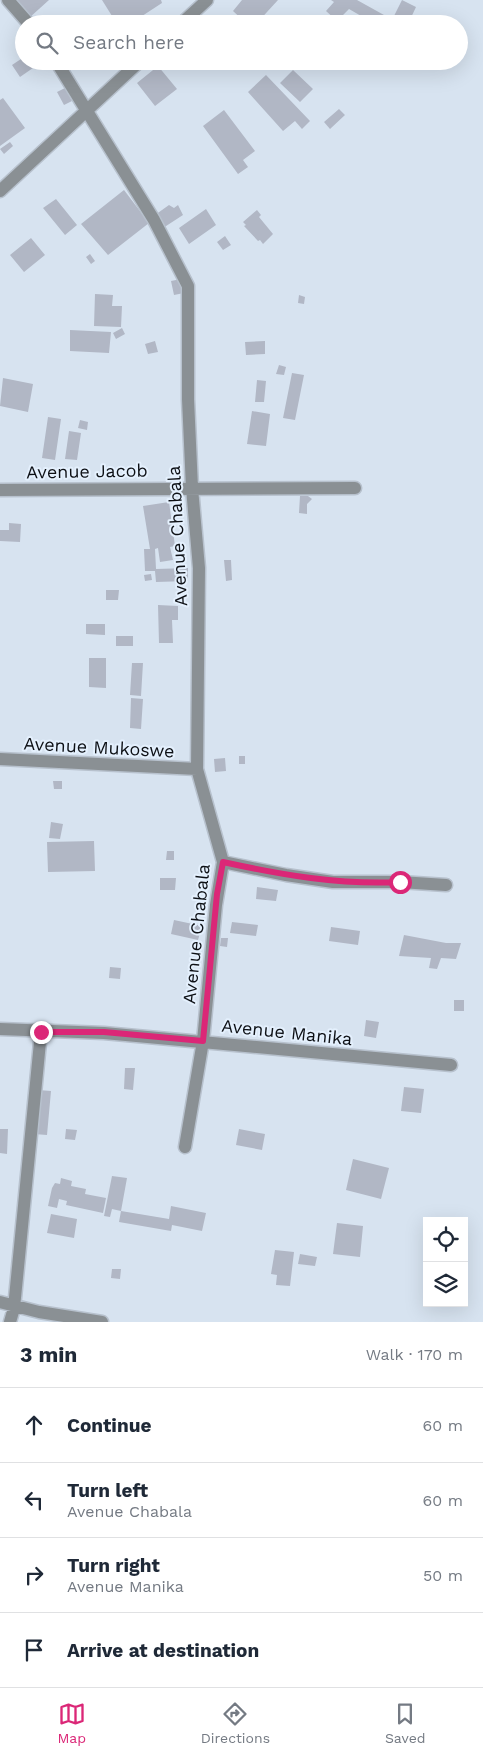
<!DOCTYPE html>
<meta charset="utf-8">
<style>
body{margin:0;font-family:"Work Sans",sans-serif;background:#f2f2f3;color:#1f2937}
.controls{position:absolute;right:15px;bottom:15px;display:grid;overflow:hidden;border-radius:0px;box-shadow:0 5px 20px #0002}
.controls button{width:45px;height:45px;display:grid;place-items:center;padding:0;border:0;border-bottom:1px solid #e0e1e3;background:#fff;color:#1f2937;font:25px sans-serif}
.stop{position:absolute;width:15px;height:15px;margin:-11px;border:4px solid #db2777;border-radius:50%;background:#fff}
.stop.end{background:#db2777;border-color:#fff;box-shadow:0 1px 5px #0008}
.list{margin:0;padding:0;list-style:none}
h2{display:flex;justify-content:space-between;align-items:center;height:65px;margin:0;padding:0 20px;font-size:21px}
h2 small{font-size:16px;font-weight:400;color:#747a83}
.list li{display:grid;grid-template-columns:32px 1fr auto;gap:15px;align-items:center;box-sizing:border-box;height:75px;padding:0 20px;border-top:1px solid #e0e1e3}
.list b{display:block;font-size:19px;white-space:nowrap}
.list p{margin:0;font-size:16px;white-space:nowrap;color:#747a83}
.list em{font-size:16px;font-style:normal;color:#747a83}
.icon{flex:none;width:28px;height:28px;fill:none;stroke:currentColor;stroke-width:2;stroke-linecap:round;stroke-linejoin:round}
.map{position:relative;flex:none;width:483px;height:1322px;overflow:hidden}
.search{position:absolute;background:#fff;box-shadow:0 5px 20px #0002;left:15px;right:15px;top:15px;height:55px;display:flex;align-items:center;gap:12px;box-sizing:border-box;padding:0 18px;border-radius:28px;color:#747a83;font-size:19px}
.sheet{height:365px;background:#fff}
nav{display:flex;justify-content:space-around;align-items:center;box-sizing:border-box;height:70px;border-top:1px solid #e0e1e3;background:#fff;font-size:14px;color:#747a83}
nav a{display:grid;justify-items:center;gap:2px}
nav .on{color:#db2777}
.map>svg:first-child{display:block}
</style>
<div class="map">
<svg width="483" height="1322" viewBox="0 0 483 1322">
<rect width="100%" height="100%" fill="#d7e3f0"/>
<!-- building -->
<path fill="#b1b7c5" d="M14,0H49L29,18Z
M102,0H161L162,3L139,18L143,24H117Z
M242,0H278L256,24H247L233,11Z
M331,0H357L384,15L379,24H375L349,9L337,21L326,11L334,2Z
M402,0L416,7L408,24H390Z
M459,37L465,39L461,50L459,49Z
M24,57V61H43L20,77L12,65Z
M158,66L177,89L155,106L137,83Z
M293,70L313,89L300,102L280,83Z
M266,75L310,121L302,129L295,121L283,131L248,92Z
M65,88L72,101L64,105L57,92Z
M3,98L25,128L0,146V100Z
M339,109L345,115L330,129L324,122Z
M224,110L255,151L243,160L248,167L238,174L203,126Z
M10,142L13,146L4,154L0,149Z
M124,190L149,223L108,255L81,224Z
M56,199L77,225L65,235L43,208Z
M169,205L174,208L178,205L183,215L163,228L155,215Z
M206,209L216,225L189,244L179,228Z
M257,210L261,215L259,217L273,234L263,244L260,240L258,241L244,226L246,225L243,222Z
M225,236L231,245L223,250L217,242Z
M31,238L45,255L24,272L10,255Z
M90,254L95,261L91,264L86,257Z
M181,279L184,293L174,295L171,281Z
M95,294L113,295L112,306H122L121,327L94,326Z
M299,295L305,297L304,304L298,303Z
M122,328L125,334L116,339L113,333Z
M70,330L111,332L109,353L70,351Z
M155,341L158,352L148,354L145,344Z
M265,341V354L246,355L245,342Z
M279,365L286,367L284,375L276,374Z
M292,373L304,375L295,420L283,418Z
M3,378L33,384L28,412L0,406Z
M257,380L266,381L264,402H255Z
M252,411L270,414L266,446L247,444Z
M48,417L61,419L55,460L42,458Z
M80,420L88,422L87,430L78,428Z
M69,431L81,433L77,460L65,459Z
M300,496H308L312,499L307,504V514L299,513Z
M169,502L175,546L170,547L173,560L160,562L158,548L155,549L156,569L188,568V581L156,582L155,571H145L144,549H150L143,506Z
M9,523L21,524L20,542L0,541V530H9Z
M224,560H231L232,580L226,581Z
M151,574L152,580L145,581L144,575Z
M106,590H119L118,600H106Z
M158,605L178,606V620H172L173,643H159Z
M86,624H105V635L86,634Z
M116,636H133V646H116Z
M89,658H106V688L89,687Z
M132,663H143L141,696L130,695Z
M131,698L143,699L141,729L130,728Z
M239,756H245V764H239Z
M225,758L226,771L215,772L214,759Z
M53,781H62V789H54Z
M51,822L63,824L60,839L49,838Z
M94,841L95,871L48,872L47,842Z
M167,851H174V860H166Z
M160,878H176L175,890H160Z
M257,887L278,890L276,901L256,899Z
M174,920L202,926L198,940L171,934Z
M232,922L258,925L256,936L230,933Z
M331,927L360,931L358,945L329,941Z
M404,935L446,943H461L456,959L441,958L437,969L429,968L431,958L399,956Z
M221,938H228L227,947L220,946Z
M110,967L121,968L120,979L109,978Z
M454,1000H464V1011H454Z
M366,1020L379,1022L376,1038L364,1036Z
M125,1068H135L133,1090L124,1089Z
M404,1087L424,1089L421,1113L401,1111Z
M38,1090L51,1091L47,1135L34,1134Z
M0,1129H8L7,1154L0,1153Z
M66,1129L77,1130L75,1140L65,1139Z
M239,1129L265,1134L262,1150L236,1145Z
M353,1159L389,1168L381,1199L346,1190Z
M112,1176L127,1178L121,1211L112,1209L110,1217L104,1216Z
M61,1178L72,1181L71,1186L86,1189L85,1194L106,1198L103,1213L66,1205L67,1201L59,1199L57,1208L48,1206L52,1188L55,1183L60,1184Z
M171,1206L206,1213L202,1231L172,1225L171,1231L119,1222L121,1211L169,1219Z
M51,1214L77,1219L74,1238L47,1233Z
M337,1223L363,1226L360,1257L333,1254Z
M275,1250L294,1252L290,1286L276,1285L277,1275L271,1274Z
M300,1254L317,1257L315,1266L298,1264Z
M112,1269H121L120,1279L111,1278Z"/>
<g fill="none" stroke-linecap="round" stroke-linejoin="round">
<!-- minor casing -->
<g stroke="#b7c1cd" stroke-width="15">
<path id="minor" d="M8,0L29,24
M181,24L207,0
M56,61L154,220L188,286V399L192,488L199,568L197,769L223,862L216,905L203,1041L185,1147
M0,191L140,61
M0,490L355,488
M0,759L197,769
M223,862L286,875L333,882H400L446,885
M0,1029L104,1033L451,1065
M0,1302L39,1312L102,1322
M10,1322L14,1308L41,1032"/>
</g>
<!-- minor -->
<use href="#minor" stroke="#8a9094" stroke-width="12"/>
</g>
<g fill="none" stroke-linecap="round" stroke-linejoin="round">
<!-- route -->
<path stroke="#db2777" stroke-width="6" d="M41,1032H104L203,1041L217,894L223,862C282,875 339,885 400,882"/>
</g>
<g text-anchor="middle" dominant-baseline="central" stroke-width="4" stroke-linejoin="round" paint-order="stroke">
<!-- street labels -->
<g font-size="18" fill="#0d1015" stroke="#e4f0fd">
<text transform="translate(87 471) rotate(-1)">Avenue Jacob</text>
<text transform="translate(177 536) rotate(-93)">Avenue Chabala</text>
<text transform="translate(99 747) rotate(3)">Avenue Mukoswe</text>
<text transform="translate(196 934) rotate(-84)">Avenue Chabala</text>
<text transform="translate(287 1032) rotate(6)">Avenue Manika</text>
</g>
</g>
</svg>
<div class="controls">
<button><svg class="icon" aria-label="locate" viewBox="0 0 24 24"><circle cx="12" cy="12" r="6"/><path d="M12 2v4M12 18v4M2 12h4M18 12h4"/></svg></button>
<button><svg class="icon" aria-label="layers" viewBox="0 0 24 24"><path d="M12 4l9 5-9 5-9-5zM3 14l9 5 9-5"/></svg></button>
</div>
<div class="stop" style="left:400px;top:882px"></div>
<div class="stop end" style="left:41px;top:1032px"></div>
<div class="search"><svg class="icon" aria-label="search" viewBox="0 0 24 24"><circle cx="10" cy="10" r="6"/><path d="M15 15l6 6"/></svg>Search here</div>
</div>
<section class="sheet">
<h2>3 min<small>Walk · 170 m</small></h2>
<ul class="list">
<li><svg class="icon" aria-label="ahead" viewBox="0 0 24 24"><path d="M12 20V5M6 11l6-6 6 6"/></svg><div><b>Continue</b></div><em>60 m</em></li>
<li><svg class="icon" aria-label="left" viewBox="0 0 24 24"><path d="M17 20v-9H6M10 6l-5 5 5 5"/></svg><div><b>Turn left</b><p>Avenue Chabala</p></div><em>60 m</em></li>
<li><svg class="icon" aria-label="right" viewBox="0 0 24 24"><path d="M7 20v-9h11M14 6l5 5-5 5"/></svg><div><b>Turn right</b><p>Avenue Manika</p></div><em>50 m</em></li>
<li><svg class="icon" aria-label="arrive" viewBox="0 0 24 24"><path d="M6 21V4h12l-3 4 3 4H6"/></svg><div><b>Arrive at destination</b></div></li>
</ul>
</section>
<nav>
<a class="on"><svg class="icon" aria-label="map" viewBox="0 0 24 24"><path d="M3 6l6-2 6 2 6-2v14l-6 2-6-2-6 2zM9 4v14M15 6v14"/></svg>Map</a>
<a><svg class="icon" aria-label="directions" viewBox="0 0 24 24"><path d="M12 3l9 9-9 9-9-9zM9 14v-3h6M13 9l2 2-2 2"/></svg>Directions</a>
<a><svg class="icon" aria-label="saved" viewBox="0 0 24 24"><path d="M7 4h10v16l-5-4-5 4z"/></svg>Saved</a>
</nav>
